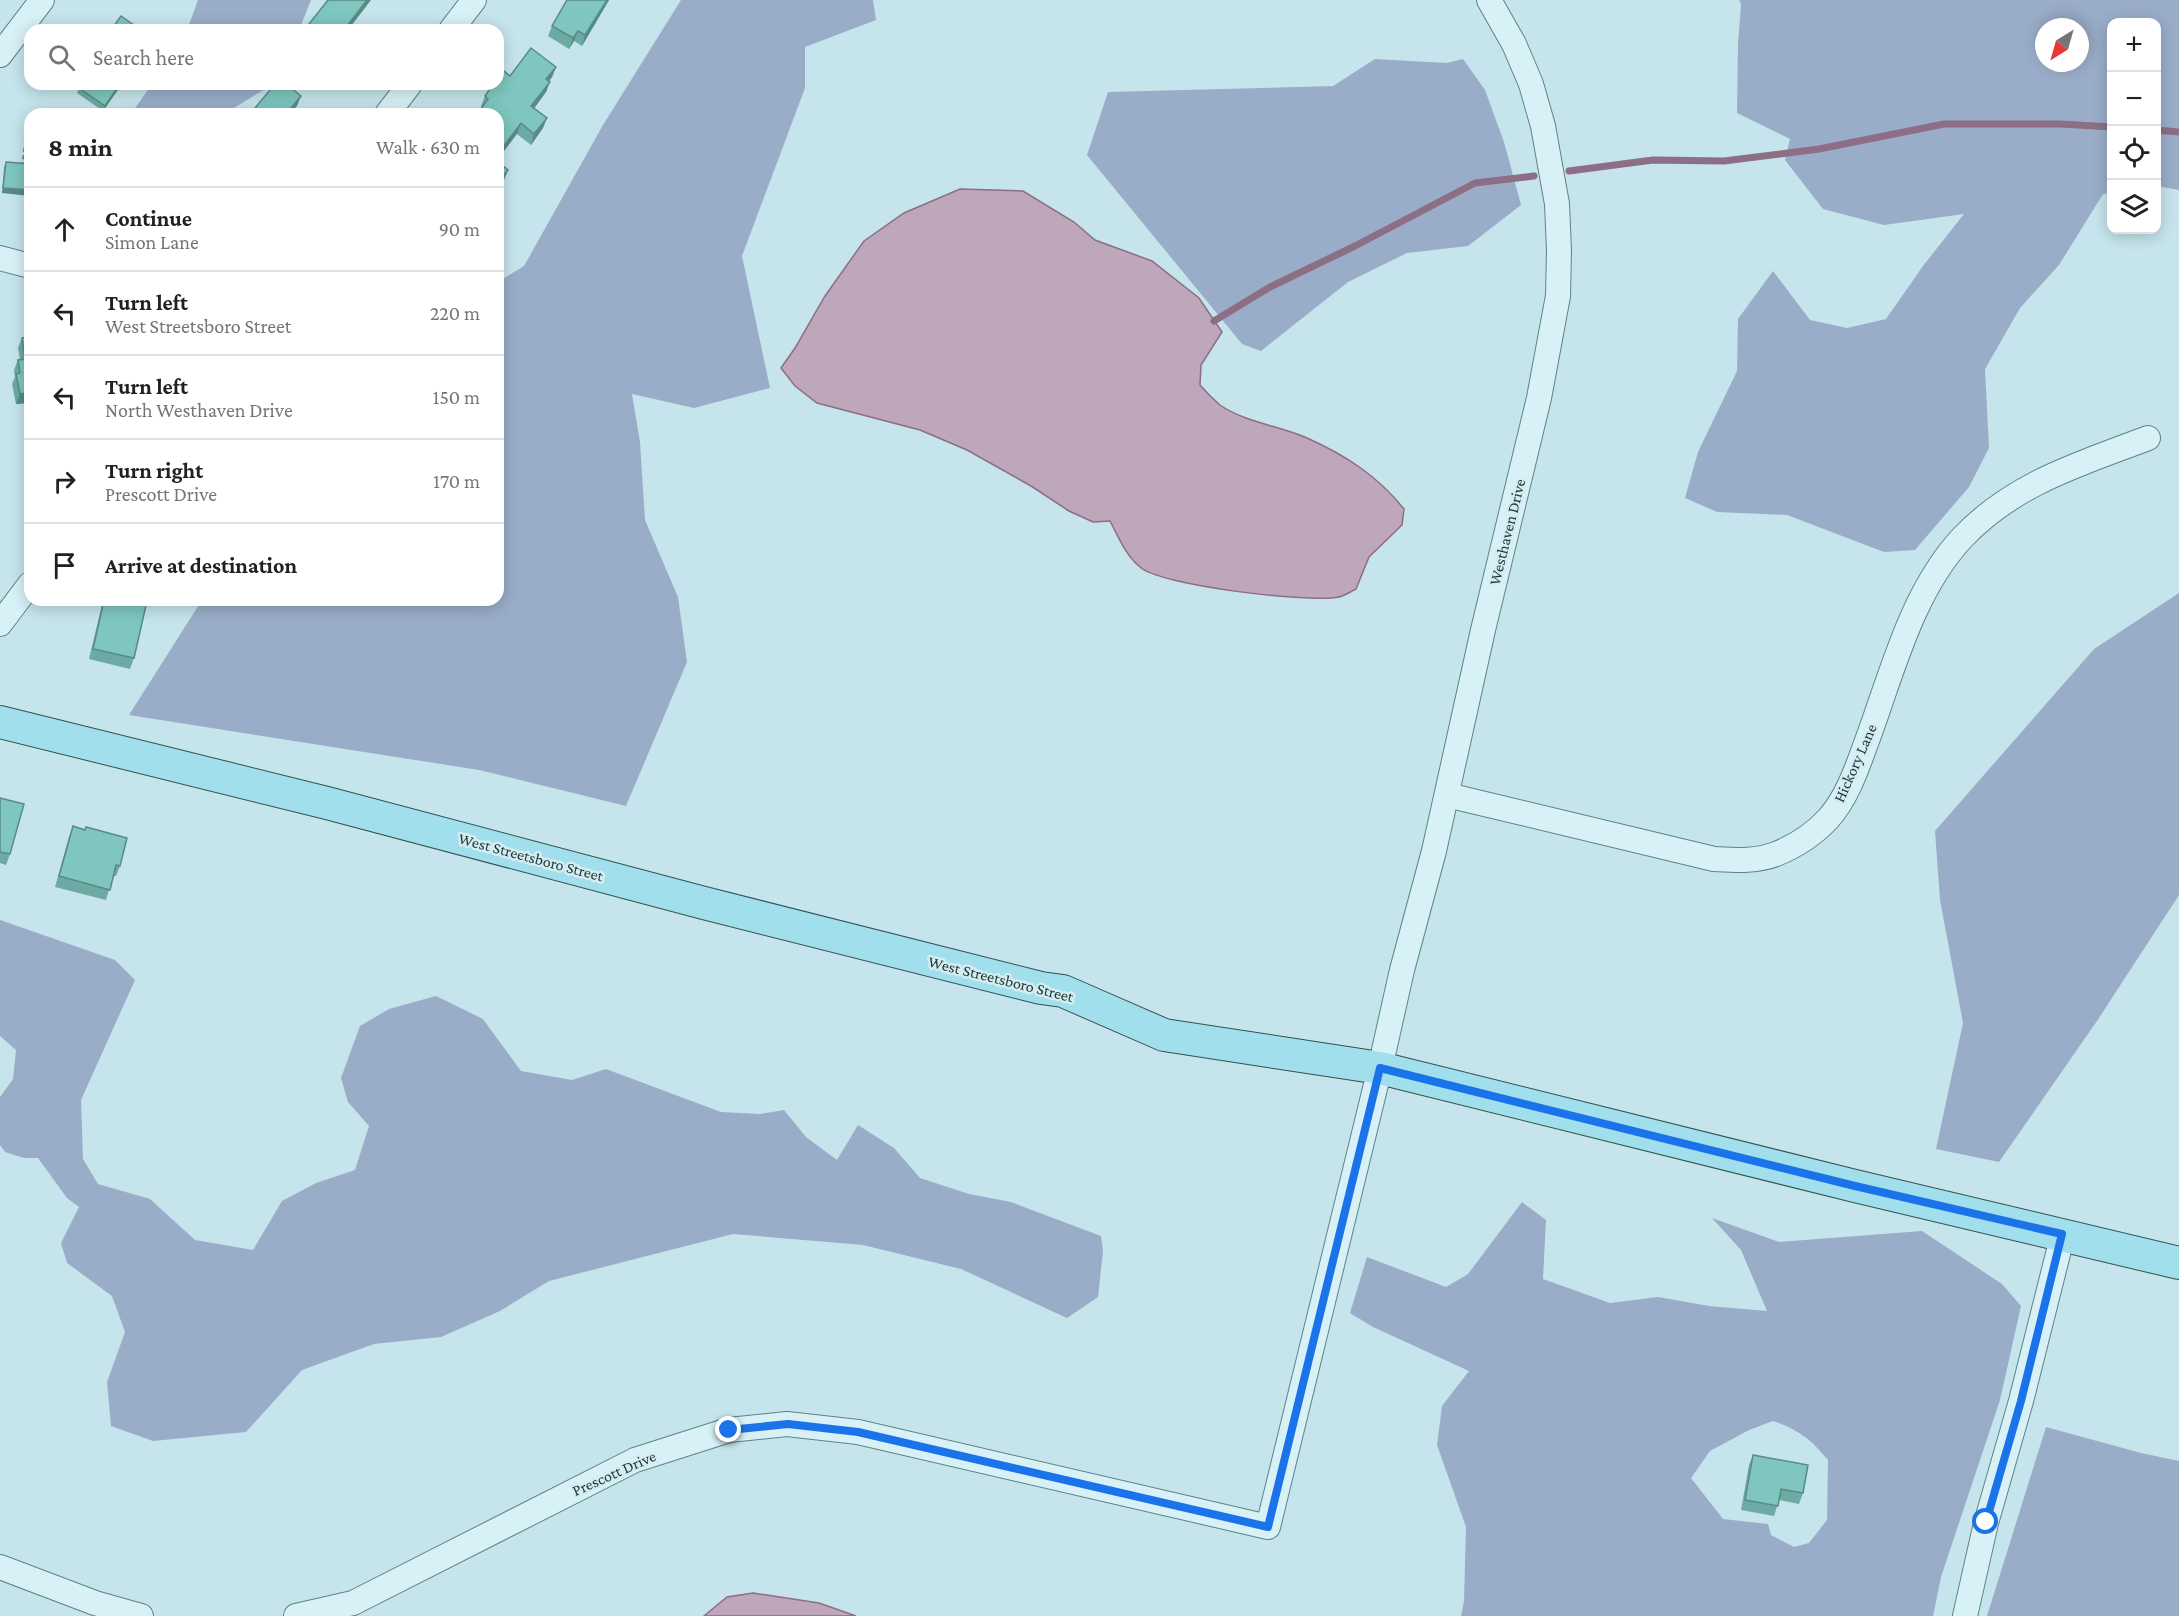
<!DOCTYPE html>
<meta charset="utf-8">
<style>
body{margin:0;font-family:"Crimson Pro",serif;background:#f6f6f6;color:#202124}
.controls{position:absolute;right:18px;top:18px;display:grid;overflow:hidden;border-radius:12px;box-shadow:0 3px 15px #0003}
.controls button{width:54px;height:54px;display:grid;place-items:center;padding:0;border:0;border-bottom:2px solid #e0e0e0;background:#fff;color:#202124;font:30px sans-serif}
.compass{position:absolute;left:2035px;top:18px;width:54px;height:54px;border-radius:50%;background:#fff;box-shadow:0 3px 15px #0003;rotate:217deg}
.stop{position:absolute;width:18px;height:18px;margin:-14px;border:4px solid #1a73e8;border-radius:50%;background:#fff}
.stop.end{background:#1a73e8;border-color:#fff;box-shadow:0 2px 6px #0008}
.list{margin:0;padding:0;list-style:none}
h2{display:flex;justify-content:space-between;align-items:center;height:78px;margin:0;padding:0 24px;font-size:26px}
h2 small{font-size:20px;font-weight:400;color:#757577}
.list li{display:grid;grid-template-columns:39px 1fr auto;gap:18px;align-items:center;box-sizing:border-box;height:84px;padding:0 24px;border-top:2px solid #e0e0e0}
.list b{display:block;font-size:22px;white-space:nowrap}
.list p{margin:0;font-size:20px;white-space:nowrap;color:#757577}
.list em{font-size:20px;font-style:normal;color:#757577}
.icon{flex:none;width:33px;height:33px;fill:none;stroke:currentColor;stroke-width:2;stroke-linecap:round;stroke-linejoin:round}
.map{position:relative;flex:none;width:2179px;height:1616px;overflow:hidden}
.search{position:absolute;background:#fff;box-shadow:0 3px 15px #0003;left:24px;top:24px;width:480px;height:66px;display:flex;align-items:center;gap:15px;box-sizing:border-box;padding:0 21px;border-radius:18px;color:#757577;font-size:22px}
.panel{position:absolute;background:#fff;box-shadow:0 3px 15px #0003;left:24px;top:108px;width:480px;height:498px;border-radius:18px}
.map>svg:first-child{display:block}
</style>
<div class="map">
<svg width="2179" height="1616" viewBox="0 0 2179 1616">
<rect width="100%" height="100%" fill="#c5e4eb"/>
<!-- green -->
<path fill="#9aadc8" fill-rule="evenodd" d="M198,0H311L299,30H187Z
M681,0H873L876,20L805,47V88L742,256L770,388L694,408L632,394L640,442L645,520L678,597L687,662L626,806L479,770L129,715L202,600H498V282L524,266L603,125Z
M1739,0H2179V190L2157,186L2156,22H2112L2111,193L2103,194L2059,265L2020,308L1985,369L1989,448L1969,487L1915,550L1884,552L1787,515L1717,512L1685,498L1698,452L1737,371L1738,319L1773,271L1810,320L1847,328L1886,319L1923,266L1964,214L1884,225L1823,209L1785,160L1790,139L1737,113L1738,44L1741,4ZM2044,27H2080V63H2044Z
M1375,59L1447,63L1463,59L1485,90L1504,142L1521,205L1468,246L1407,253L1348,282L1261,351L1242,344L1087,155L1108,92L1333,86Z
M152,84H273L224,114H131Z
M2179,593V895L2097,1021L1999,1162L1936,1149L1963,1023L1940,900L1935,831L2094,649Z
M0,920L115,960L135,980L81,1100L83,1159L98,1184L150,1199L195,1240L253,1250L282,1201L316,1183L355,1170L369,1126L348,1102L341,1078L360,1026L389,1009L436,996L483,1019L521,1071L572,1080L606,1069L721,1112L760,1114L784,1110L806,1137L837,1160L858,1125L894,1148L920,1178L969,1194L1011,1202L1101,1236L1103,1251L1098,1297L1067,1318L961,1269L863,1245L733,1234L549,1281L500,1311L441,1337L374,1344L302,1370L246,1432L153,1441L111,1426L107,1382L125,1332L112,1296L67,1263L61,1243L79,1207L67,1198L38,1158H24L5,1152L0,1145V1097L13,1079L16,1050L0,1036Z
M1522,1202L1546,1220L1543,1279L1610,1303L1658,1297L1709,1306L1767,1311L1741,1250L1712,1218L1779,1242L1922,1231L2002,1284L2021,1306L2000,1400L1941,1577L1933,1616H1461L1464,1601L1466,1527L1437,1445L1442,1406L1469,1371L1373,1327L1350,1313L1367,1257L1446,1287L1468,1274ZM1773,1421C1797,1429 1812,1440 1828,1460L1827,1520L1809,1543L1794,1547L1771,1535L1768,1524L1723,1519L1691,1478L1710,1451L1749,1430Z
M2046,1427L2141,1453L2179,1461V1616H1987Z"/>
<!-- water -->
<path fill="#bea7ba" stroke="#8c6e85" stroke-width="1.5" d="M960,189L1023,191L1074,222L1095,240L1152,261L1199,298L1222,332L1201,365L1200,385C1206,392 1213,399 1220,405C1244,422 1280,426 1307,438C1345,455 1378,476 1404,509L1402,525L1369,557L1356,589C1350,592 1344,596 1339,597C1310,603 1161,586 1140,567C1126,556 1118,536 1110,521L1093,522L1069,511L1031,486L967,450L920,430L817,403L795,386L781,368L795,348L825,296L864,241L904,213Z
M753,1593L819,1603L856,1616H704L727,1597Z"/>
<g fill="none" stroke-linecap="round" stroke-linejoin="round">
<!-- stream -->
<path stroke="#8c6e85" stroke-width="7" d="M2156,130L2179,132
M1569,171L1653,160L1724,161L1819,149L1944,124H2060L2112,127
M1214,321L1270,287L1355,246L1475,183L1534,176"/>
<!-- minor casing -->
<g stroke="#5d8484" stroke-width="26">
<path id="minor" d="M451,30L474,0
M0,55L42,0
M387,114L410,84
M0,258L30,266
M0,624L30,584
M1447,795L1714,859C1734,860 1756,862 1776,854C1796,846 1814,834 1828,819C1848,797 1858,765 1868,738C1893,670 1912,592 1962,538C2014,483 2080,464 2148,438
M0,1567L95,1603L141,1616
M296,1616L353,1603L635,1460L729,1430L787,1424L858,1432L1268,1527L1380,1068L1402,970L1434,851L1483,630L1539,398L1558,296L1559,250L1557,204L1543,126L1531,84L1514,44L1489,0
M1965,1616L1986,1523L2021,1401L2063,1234"/>
</g>
<!-- major casing -->
<g stroke="#315250" stroke-width="34">
<path id="major" d="M0,722L327,803L704,903L1041,988L1063,991L1164,1035L1380,1068L1855,1186L2179,1263"/>
</g>
<!-- path -->
<path stroke="#5d8484" stroke-width="4" stroke-dasharray="4.5 3" stroke-linecap="butt" d="M30,126L27,131L24,163L30,164"/>
<!-- minor -->
<use href="#minor" stroke="#d8f1f6" stroke-width="24"/>
<!-- major -->
<use href="#major" stroke="#a0dfeb" stroke-width="32"/>
</g>
<!-- wall -->
<path fill="#6caaa3" d="M609,0L582,46L574,41L569,49L548,36L552,26Z
M556,67L552,77L549,81L546,92L534,108L543,128L531,145L481,106L485,96L510,76Z
M122,84L103,111L77,93L79,88Z
M6,162L30,164L2,193L4,167Z
M30,336V412H29L28,403L16,404L12,384L15,377L14,370L18,360L20,359L18,348L22,338Z
M103,600H143L134,658L130,669L89,659Z
M0,798L10,854L6,865L0,863Z
M73,826L120,866L116,876H113L106,900L55,887L69,837Z
M1753,1455L1803,1493L1799,1504L1779,1500L1774,1516L1741,1510L1749,1465Z"/>
<!-- shaded-wall -->
<path fill="#588b85" d="M367,0H371L348,30H344Z
M607,0H609L582,46L585,35Z
M578,31L574,41L569,49L573,38Z
M556,67L552,77L543,90L546,79Z
M550,82L546,92L528,117L531,106Z
M120,84H122L103,111L105,106Z
M301,96L297,106L290,114H286Z
M547,118L543,128L531,145L534,134Z
M521,123L517,134L498,159V154Z
M508,170L504,180L498,189V183Z
M3,188L30,190V196L2,193Z
M30,392V397L28,403L16,404L20,394Z"/>
<!-- building -->
<path fill="#7ec6be" stroke="#588b85" stroke-width="1.5" d="M328,0H367L344,30H307L305,29Z
M567,0H607L585,35L578,31L573,38L552,26Z
M121,16L141,30H111Z
M531,48L556,67L546,79L550,82L531,106L547,118L534,134L521,123L498,154V114H477L488,99L485,96L493,84H498V78L504,71L510,76Z
M82,84H120L105,106L79,88Z
M275,84H286L301,96L286,114H250Z
M6,162L30,164V190L3,188Z
M498,162L508,170L498,183Z
M30,336V392L20,394L16,374L20,373L18,360L25,359L22,338Z
M104,600H143L147,601L134,658L93,649Z
M0,798L24,804L10,854L0,852Z
M73,826L85,830L86,827L127,838L120,866L116,865L110,890L59,876Z
M1753,1455L1808,1465L1803,1493L1781,1489L1778,1506L1745,1500Z"/>
<g fill="none" stroke-linecap="round" stroke-linejoin="round">
<!-- route -->
<path stroke="#1a73e8" stroke-width="8" d="M729,1430L788,1424L858,1432L1268,1527L1380,1068L1855,1186L2062,1234L2021,1401L1986,1522"/>
</g>
<g text-anchor="middle" dominant-baseline="central" stroke-width="5" stroke-linejoin="round" paint-order="stroke">
<!-- street labels -->
<g font-size="16" fill="#1f3635" stroke="#d4edf3">
<text transform="translate(1507 532) rotate(-76)">Westhaven Drive</text>
<text transform="translate(1855 763) rotate(-66)">Hickory Lane</text>
<text transform="translate(531 857) rotate(15)">West Streetsboro Street</text>
<text transform="translate(1001 979) rotate(14)">West Streetsboro Street</text>
<text transform="translate(614 1473) rotate(-24)">Prescott Drive</text>
</g>
</g>
</svg>
<div class="controls">
<button>+</button>
<button>−</button>
<button><svg class="icon" aria-label="locate" viewBox="0 0 24 24"><circle cx="12" cy="12" r="6"/><path d="M12 2v4M12 18v4M2 12h4M18 12h4"/></svg></button>
<button><svg class="icon" aria-label="layers" viewBox="0 0 24 24"><path d="M12 4l9 5-9 5-9-5zM3 14l9 5 9-5"/></svg></button>
</div>
<svg class="compass" viewBox="-18 -18 36 36"><path d="M0-13l5 13h-10z" fill="#e53935"/><path d="M0 13l5-13h-10z" fill="#757577"/></svg>
<div class="stop" style="left:1986px;top:1522px"></div>
<div class="stop end" style="left:729px;top:1430px"></div>
<div class="search"><svg class="icon" aria-label="search" viewBox="0 0 24 24"><circle cx="10" cy="10" r="6"/><path d="M15 15l6 6"/></svg>Search here</div>
<section class="panel">
<h2>8 min<small>Walk · 630 m</small></h2>
<ul class="list">
<li><svg class="icon" aria-label="ahead" viewBox="0 0 24 24"><path d="M12 20V5M6 11l6-6 6 6"/></svg><div><b>Continue</b><p>Simon Lane</p></div><em>90 m</em></li>
<li><svg class="icon" aria-label="left" viewBox="0 0 24 24"><path d="M17 20v-9H6M10 6l-5 5 5 5"/></svg><div><b>Turn left</b><p>West Streetsboro Street</p></div><em>220 m</em></li>
<li><svg class="icon" aria-label="left" viewBox="0 0 24 24"><path d="M17 20v-9H6M10 6l-5 5 5 5"/></svg><div><b>Turn left</b><p>North Westhaven Drive</p></div><em>150 m</em></li>
<li><svg class="icon" aria-label="right" viewBox="0 0 24 24"><path d="M7 20v-9h11M14 6l5 5-5 5"/></svg><div><b>Turn right</b><p>Prescott Drive</p></div><em>170 m</em></li>
<li><svg class="icon" aria-label="arrive" viewBox="0 0 24 24"><path d="M6 21V4h12l-3 4 3 4H6"/></svg><div><b>Arrive at destination</b></div></li>
</ul>
</section>
</div>
